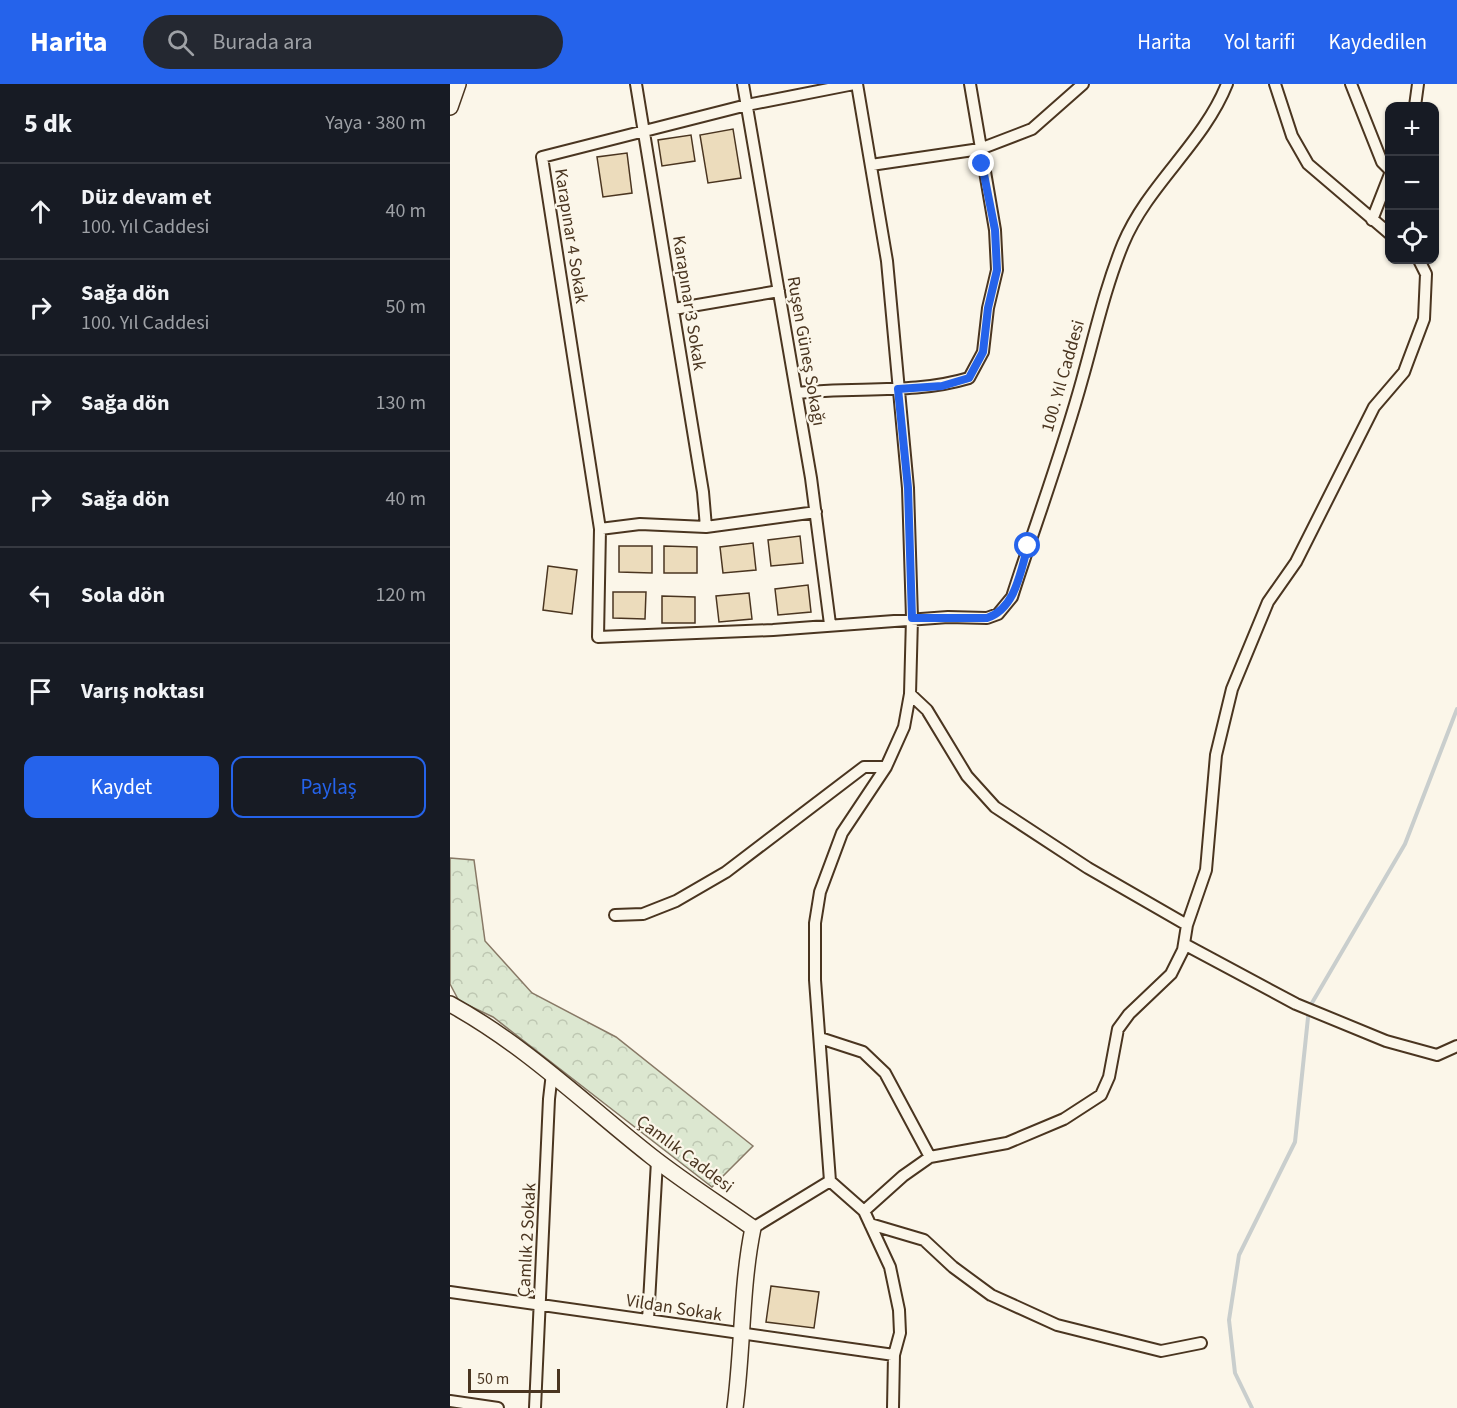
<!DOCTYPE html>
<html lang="tr">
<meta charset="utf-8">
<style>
body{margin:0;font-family:"Source Sans 3",sans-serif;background:#242831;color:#f1f3f6}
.controls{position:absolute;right:18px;top:18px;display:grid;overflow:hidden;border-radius:12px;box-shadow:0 2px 4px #0004}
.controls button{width:54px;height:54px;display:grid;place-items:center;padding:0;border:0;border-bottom:2px solid #363941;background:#171b24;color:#f1f3f6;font:30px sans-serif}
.scale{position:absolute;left:18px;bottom:15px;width:92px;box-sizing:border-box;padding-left:6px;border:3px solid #4a3520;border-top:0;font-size:16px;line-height:21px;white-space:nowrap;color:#4a3520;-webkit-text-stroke:4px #fbf6e9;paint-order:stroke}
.stop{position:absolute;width:18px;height:18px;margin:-14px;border:4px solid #2563eb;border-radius:50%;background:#fff}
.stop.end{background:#2563eb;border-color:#fff;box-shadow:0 2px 6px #0008}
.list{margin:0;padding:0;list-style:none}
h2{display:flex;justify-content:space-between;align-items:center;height:78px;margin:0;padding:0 24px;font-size:26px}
h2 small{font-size:20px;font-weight:400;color:#9ea1a6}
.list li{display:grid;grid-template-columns:39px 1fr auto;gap:18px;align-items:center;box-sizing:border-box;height:96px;padding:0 24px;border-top:2px solid #363941}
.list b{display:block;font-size:22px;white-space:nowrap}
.list p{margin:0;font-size:20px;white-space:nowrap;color:#9ea1a6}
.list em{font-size:20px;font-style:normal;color:#9ea1a6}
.actions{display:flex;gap:12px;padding:18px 24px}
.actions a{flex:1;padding:14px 0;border:2px solid #2563eb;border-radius:12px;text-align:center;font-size:21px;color:#2563eb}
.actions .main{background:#2563eb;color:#fff}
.icon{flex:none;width:33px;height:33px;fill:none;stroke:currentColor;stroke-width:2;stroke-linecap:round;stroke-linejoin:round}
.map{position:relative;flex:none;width:1007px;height:1324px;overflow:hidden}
header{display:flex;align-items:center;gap:36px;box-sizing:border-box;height:84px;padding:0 30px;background:#2563eb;color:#fff}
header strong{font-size:28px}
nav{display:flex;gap:33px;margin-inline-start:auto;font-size:21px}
.search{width:420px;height:54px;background:#242831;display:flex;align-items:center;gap:15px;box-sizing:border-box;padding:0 21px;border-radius:33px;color:#9ea1a6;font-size:22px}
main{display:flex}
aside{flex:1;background:#171b24}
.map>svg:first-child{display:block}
</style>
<header>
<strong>Harita</strong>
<div class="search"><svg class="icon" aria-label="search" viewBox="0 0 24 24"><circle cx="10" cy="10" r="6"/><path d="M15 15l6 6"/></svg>Burada ara</div>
<nav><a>Harita</a><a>Yol tarifi</a><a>Kaydedilen</a></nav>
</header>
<main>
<aside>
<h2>5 dk<small>Yaya · 380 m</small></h2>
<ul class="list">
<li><svg class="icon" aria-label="ahead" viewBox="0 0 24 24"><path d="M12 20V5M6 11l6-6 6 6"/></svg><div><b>Düz devam et</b><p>100. Yıl Caddesi</p></div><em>40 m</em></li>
<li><svg class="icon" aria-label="right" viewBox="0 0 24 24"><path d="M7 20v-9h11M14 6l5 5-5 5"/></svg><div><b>Sağa dön</b><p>100. Yıl Caddesi</p></div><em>50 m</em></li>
<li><svg class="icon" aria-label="right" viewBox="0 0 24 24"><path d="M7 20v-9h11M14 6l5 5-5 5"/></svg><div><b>Sağa dön</b></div><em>130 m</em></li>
<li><svg class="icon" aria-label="right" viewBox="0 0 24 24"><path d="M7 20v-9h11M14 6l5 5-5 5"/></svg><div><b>Sağa dön</b></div><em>40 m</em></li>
<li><svg class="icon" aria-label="left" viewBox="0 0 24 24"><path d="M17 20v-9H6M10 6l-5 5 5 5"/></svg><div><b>Sola dön</b></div><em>120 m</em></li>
<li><svg class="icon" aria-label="arrive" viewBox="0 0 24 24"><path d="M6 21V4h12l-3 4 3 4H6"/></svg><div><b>Varış noktası</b></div></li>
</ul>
<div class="actions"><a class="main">Kaydet</a><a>Paylaş</a></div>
</aside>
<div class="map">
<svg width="1007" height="1324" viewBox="0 0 1007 1324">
<defs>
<pattern id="park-crowns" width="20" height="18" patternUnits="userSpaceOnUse" patternTransform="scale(1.5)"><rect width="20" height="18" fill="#dce7d0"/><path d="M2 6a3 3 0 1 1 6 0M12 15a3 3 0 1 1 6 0" fill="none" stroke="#bec7b2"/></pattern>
</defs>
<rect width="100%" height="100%" fill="#fbf6e9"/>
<!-- park -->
<path fill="url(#park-crowns)" stroke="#887966" stroke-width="1.5" d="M0,774L24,776L35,857L82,909L166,953L303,1062L262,1103L43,933L9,917L0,900Z"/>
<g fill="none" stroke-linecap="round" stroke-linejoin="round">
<!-- stream -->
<path stroke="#c9cecd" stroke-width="4" d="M802,1324L785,1289L779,1236L789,1171L845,1058L859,924L955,760L1007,625"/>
</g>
<!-- building -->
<path fill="#ecdcbc" stroke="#4a3520" stroke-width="1.5" d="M283,45L291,94L258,99L250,51Z
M241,51L245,77L212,82L208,56Z
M177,69L182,109L153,113L147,73Z
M350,452L353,479L321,482L318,456Z
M303,459L306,486L273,489L270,463Z
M169,462H202V489L169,488Z
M214,462L247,463V489H214Z
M98,482L127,486L122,530L93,526Z
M358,501L361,528L328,531L325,505Z
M163,508H196L195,535L163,534Z
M299,509L302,535L269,538L266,512Z
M212,512L245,513V539H212Z
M321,1202L369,1208L364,1244L316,1238Z"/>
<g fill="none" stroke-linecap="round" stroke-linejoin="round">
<!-- street casing -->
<g stroke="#4a3520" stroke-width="14">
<path id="street" d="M186,0L253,408L256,443
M293,0L361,394L380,540
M404,0L297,21L92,73L150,445L148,553L323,546L498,533L537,534L548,530L562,513C585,441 612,369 632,296C645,250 655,204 673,160C698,100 753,60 777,0
M407,0L437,177L458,404L462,534L460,610L454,643L436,683L392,749L370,808L365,839V896L380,1097L414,1127L440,1183L449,1226L450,1249L444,1271L443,1324
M825,0L842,52L858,80L940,150
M901,0L932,78L940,86
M965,22L968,0
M421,81L530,65L582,45L633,0
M922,136L940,90
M224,225L329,207
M347,309C404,302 463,311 519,294L533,268L538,224L547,186L545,146L520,0
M150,445L190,440L256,443L366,428
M460,610L477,626L517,692L545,723L638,784L737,841
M165,831L193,830L226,817L276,788L414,683H436
M734,860L846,920L936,957L987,971L1007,962
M370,954L413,968L435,989L480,1073
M414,1127L453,1092L480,1073L557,1059L614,1035L651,1011L659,993L668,945L679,930L721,890L733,866L737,841L756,786L766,671L782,605L818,518L846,478L924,323L954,288L974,235L976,190L969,176
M420,1140L474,1156L503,1183L541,1211L607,1241L711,1267L751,1259
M303,1144L380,1097
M0,1208L444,1271
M198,1236L207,1077
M0,1317L48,1324
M85,1324L99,1015L102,989"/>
</g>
<!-- secondary casing -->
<g stroke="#4a3520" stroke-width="18">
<path id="secondary" d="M0,23L8,0
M0,920C75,961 135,1020 201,1072C234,1098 269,1120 303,1144C291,1202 293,1264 285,1324"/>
</g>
<!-- street -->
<use href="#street" stroke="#fbf6e9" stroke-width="10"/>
<!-- secondary -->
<use href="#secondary" stroke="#fbf6e9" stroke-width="15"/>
</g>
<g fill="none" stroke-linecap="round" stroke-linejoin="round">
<!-- route -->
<path stroke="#2563eb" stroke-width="8" d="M532,80L545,146L547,186L538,224L533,268L519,294L492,302L448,305L458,404L462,534H537C566,524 570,488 578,462"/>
</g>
<g text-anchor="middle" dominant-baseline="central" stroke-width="4.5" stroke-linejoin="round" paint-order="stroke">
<!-- street labels -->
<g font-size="18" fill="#4a3520" stroke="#fbf6e9">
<text transform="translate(121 152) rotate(81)">Karapınar 4 Sokak</text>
<text transform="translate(239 219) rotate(81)">Karapınar 3 Sokak</text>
<text transform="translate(356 267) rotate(80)">Ruşen Güneş Sokağı</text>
<text transform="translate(613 292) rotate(-74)">100. Yıl Caddesi</text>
<text transform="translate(235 1070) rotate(37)">Çamlık Caddesi</text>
<text transform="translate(77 1156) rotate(-87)">Çamlık 2 Sokak</text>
<text transform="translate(224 1224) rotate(9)">Vildan Sokak</text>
</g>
</g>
</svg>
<div class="controls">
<button>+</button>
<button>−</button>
<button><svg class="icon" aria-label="locate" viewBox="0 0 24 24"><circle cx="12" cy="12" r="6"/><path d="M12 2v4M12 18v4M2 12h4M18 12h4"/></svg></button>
</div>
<div class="scale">50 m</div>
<div class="stop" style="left:578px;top:462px"></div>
<div class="stop end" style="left:532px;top:80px"></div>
</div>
</main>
